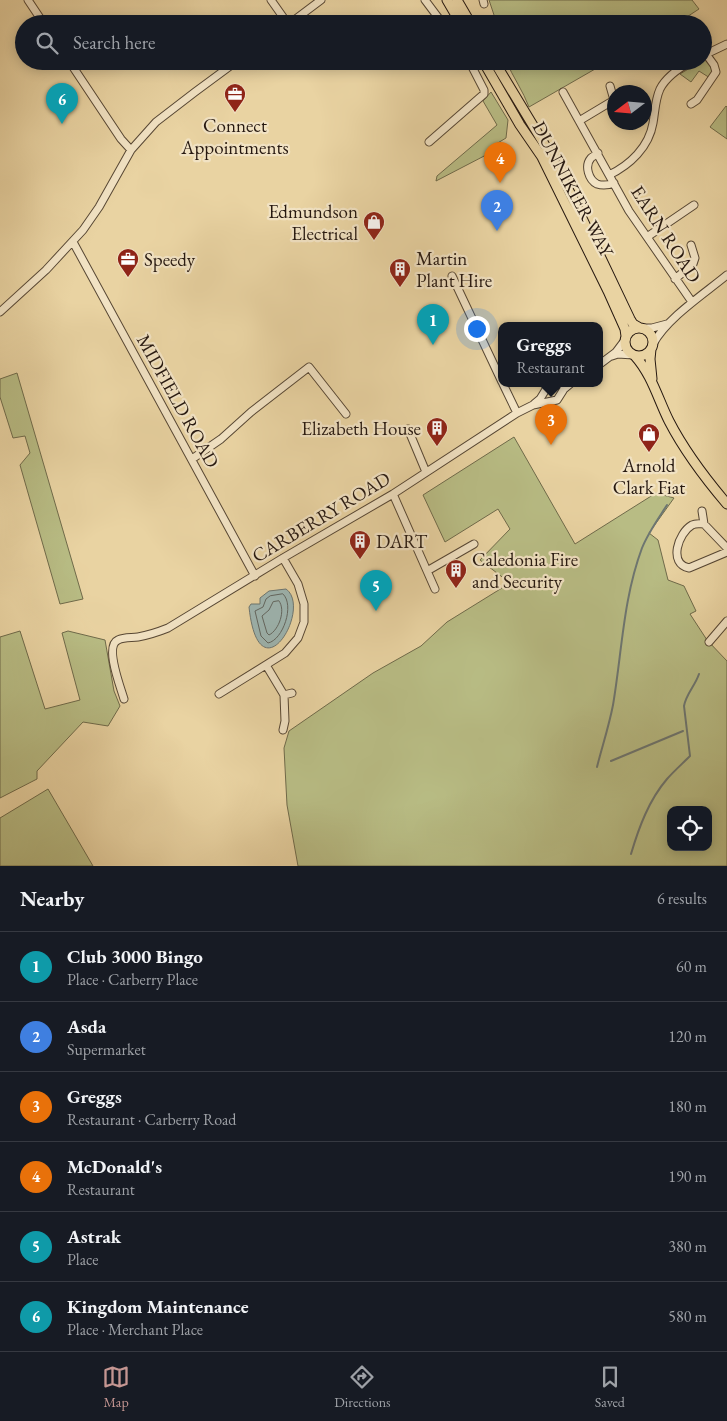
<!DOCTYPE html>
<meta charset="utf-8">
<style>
body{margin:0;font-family:"EB Garamond",serif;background:#242831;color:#f1f3f6}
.controls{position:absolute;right:15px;bottom:15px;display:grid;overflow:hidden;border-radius:10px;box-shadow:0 2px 12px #0003}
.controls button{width:45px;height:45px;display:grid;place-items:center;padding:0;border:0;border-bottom:1px solid #363941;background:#171b24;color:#f1f3f6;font:25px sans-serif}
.compass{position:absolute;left:607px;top:85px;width:45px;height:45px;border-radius:50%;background:#171b24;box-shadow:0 2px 12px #0003;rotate:254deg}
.you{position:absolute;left:476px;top:328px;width:18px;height:18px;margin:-12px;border:4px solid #fff;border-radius:50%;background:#1a73e8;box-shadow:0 0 0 8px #1a73e833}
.badge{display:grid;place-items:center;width:32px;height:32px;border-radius:50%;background:#c59692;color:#fff;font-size:16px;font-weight:700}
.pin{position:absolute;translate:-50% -41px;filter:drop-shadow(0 1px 2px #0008)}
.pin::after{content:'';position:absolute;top:26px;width:18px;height:15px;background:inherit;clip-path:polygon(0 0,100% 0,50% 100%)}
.popup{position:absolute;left:498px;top:322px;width:105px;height:65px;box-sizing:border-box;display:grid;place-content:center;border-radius:10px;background:#171b24;filter:drop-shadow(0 1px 4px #0005);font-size:16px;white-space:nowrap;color:#9ea1a6}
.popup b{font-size:19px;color:#f1f3f6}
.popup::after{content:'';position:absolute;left:50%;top:100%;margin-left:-10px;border:10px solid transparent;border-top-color:#171b24}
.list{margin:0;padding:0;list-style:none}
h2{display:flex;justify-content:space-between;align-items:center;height:65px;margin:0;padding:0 20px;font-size:21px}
h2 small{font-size:16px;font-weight:400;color:#9ea1a6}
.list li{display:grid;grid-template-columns:32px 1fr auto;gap:15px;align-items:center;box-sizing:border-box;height:70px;padding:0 20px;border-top:1px solid #363941}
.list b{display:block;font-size:19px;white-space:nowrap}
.list p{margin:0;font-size:16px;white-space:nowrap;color:#9ea1a6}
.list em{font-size:16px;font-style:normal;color:#9ea1a6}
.icon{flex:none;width:28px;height:28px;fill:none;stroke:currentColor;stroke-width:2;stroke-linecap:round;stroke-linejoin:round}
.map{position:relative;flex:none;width:727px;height:866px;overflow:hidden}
.search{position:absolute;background:#171b24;box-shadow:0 2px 12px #0003;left:15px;right:15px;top:15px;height:55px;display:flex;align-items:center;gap:12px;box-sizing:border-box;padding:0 18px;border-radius:28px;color:#9ea1a6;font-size:19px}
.sheet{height:485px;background:#171b24}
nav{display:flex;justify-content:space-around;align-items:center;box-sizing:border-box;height:70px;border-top:1px solid #363941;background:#171b24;font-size:14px;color:#9ea1a6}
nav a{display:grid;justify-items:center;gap:2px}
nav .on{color:#c59692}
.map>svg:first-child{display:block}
</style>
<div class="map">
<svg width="727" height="866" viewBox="0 0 727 866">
<rect width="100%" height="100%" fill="#e9d3a2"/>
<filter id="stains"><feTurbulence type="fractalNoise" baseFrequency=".004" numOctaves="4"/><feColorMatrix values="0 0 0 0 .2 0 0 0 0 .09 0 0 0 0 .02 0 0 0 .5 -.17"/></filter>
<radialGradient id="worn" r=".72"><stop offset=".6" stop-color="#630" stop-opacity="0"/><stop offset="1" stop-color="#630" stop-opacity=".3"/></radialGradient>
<!-- green -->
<path fill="#b8bc84" stroke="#6f6a4a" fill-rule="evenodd" d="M489,0H692L699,9L676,24H497Z
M705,59H707L714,71L710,78L699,71L691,82L680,74Z
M506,61H609L529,107C523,91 513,77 506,61Z
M491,92L508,120L506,138L491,147L488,154L436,181L437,176L497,125L483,101Z
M726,106L727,107V139L710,127Z
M17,373L83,599L60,604L20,465L30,453L25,436L13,438L0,397V379Z
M514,437L575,544L656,493L674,498L649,533L658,540L668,580L684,586L696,611L690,614L707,640L727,661V866H298L287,805L284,748L289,731L373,673L421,646L447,622L510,583L480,560L510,529L498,509L445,542L423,495ZM671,810H708V847H671Z
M20,631L45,709L80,700L62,633L68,631L105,640L114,691L120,706L108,726L83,722L37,771V779L0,798V637Z
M48,789L93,866H0V818Z"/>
<!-- water -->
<path fill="#9db5b1" stroke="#6d7671" d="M286,589C313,608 259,700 249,607L251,604H260V598L269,591Z"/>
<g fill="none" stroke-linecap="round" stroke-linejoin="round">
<!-- shore -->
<path stroke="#626660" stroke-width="1" d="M283,594C295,605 283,640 268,643L261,636L255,611L263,607L266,599L270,596Z
M279,601C286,610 279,630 269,635L267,633L262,616L269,610L273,602Z"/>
<!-- stream -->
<path stroke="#6d7671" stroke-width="2" d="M611,761L683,731
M597,767C602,747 609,726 613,705C622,652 623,599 642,548C648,533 658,519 667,505
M631,854C639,827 649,800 667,779C674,771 682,764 690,756L684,706C686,694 695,686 699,674"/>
<!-- minor casing -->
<g stroke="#574734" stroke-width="9">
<path id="minor" d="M28,0L44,24
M271,0L288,24
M425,0L443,24
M483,0L484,4
M289,24L321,0
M704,55L727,44
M69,61L121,139L131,150
M563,92L629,211L692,302
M691,104L697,100L716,72L714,65L706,54
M579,121L614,100L610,86
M429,142L484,94V90L469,61
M598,153C596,155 593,156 591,158C584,166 589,180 597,184C603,186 609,185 614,183
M609,175C630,165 649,147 653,123C655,112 655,100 660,89C666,77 681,67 692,61
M647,237L694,205
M73,242L255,576
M452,276L502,382
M675,279L693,264L695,258L691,245
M0,312L46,270L83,230L99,207L131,150L156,122L195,92L237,61
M644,328H652L667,324
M653,344C667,318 704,294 727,275
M612,356L618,354L633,355
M600,364L616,352L625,340
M503,384L517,413
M534,404L540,399L548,386L562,384
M408,429L426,472
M192,459L221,439L251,412L309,367L346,414
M393,494L435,589
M702,511L704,524
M727,548L704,524C700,524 696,523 692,525C678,533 668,564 689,568L727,552
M427,571L474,544
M709,642L727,621
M266,665L284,695L285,721L283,730
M219,694L285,653L298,638L304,622V604L298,584L283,558
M284,695L292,693
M124,699C121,688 104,646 118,640C124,637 132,638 138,637C149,635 158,632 168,628L283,558L393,494L517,413L533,405L557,400L564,389L570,384"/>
</g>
<!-- major casing -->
<g stroke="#261810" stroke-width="11">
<path id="major" d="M447,0L461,24
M457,0L471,24
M483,61L520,125L542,157L608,291L625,329L626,336
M494,61L549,152L570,193L630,319L633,324L640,328
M625 342a14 14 0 1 1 28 0a14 14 0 1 1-28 0Z
M651,349L650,359L652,379
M635,356C652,375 658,399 669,421C685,452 704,477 727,504"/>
</g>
<!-- minor -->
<use href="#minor" stroke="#f1e2c3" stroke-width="7"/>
<!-- major -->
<use href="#major" stroke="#e9d3a2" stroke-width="9"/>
</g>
<!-- icons -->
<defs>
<g id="office-pin" transform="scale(1.125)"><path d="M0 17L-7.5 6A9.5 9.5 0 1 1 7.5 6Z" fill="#8f2418" stroke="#f1e2c3"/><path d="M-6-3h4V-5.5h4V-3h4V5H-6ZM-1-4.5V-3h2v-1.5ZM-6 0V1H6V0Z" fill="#fff"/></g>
<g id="shop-pin" transform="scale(1.125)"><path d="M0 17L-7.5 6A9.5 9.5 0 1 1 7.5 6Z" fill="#8f2418" stroke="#f1e2c3"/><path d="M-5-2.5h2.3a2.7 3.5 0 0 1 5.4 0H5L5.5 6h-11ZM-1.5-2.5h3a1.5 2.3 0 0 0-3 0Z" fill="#fff"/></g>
<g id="building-pin" transform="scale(1.125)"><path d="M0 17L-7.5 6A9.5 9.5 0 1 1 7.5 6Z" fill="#8f2418" stroke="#f1e2c3"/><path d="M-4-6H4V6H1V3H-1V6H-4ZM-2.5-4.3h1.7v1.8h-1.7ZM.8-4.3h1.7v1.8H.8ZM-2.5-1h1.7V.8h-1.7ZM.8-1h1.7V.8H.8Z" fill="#fff"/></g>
</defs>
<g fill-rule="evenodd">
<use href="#office-pin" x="235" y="94"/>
<use href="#shop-pin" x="374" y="222"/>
<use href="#office-pin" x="128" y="259"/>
<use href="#building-pin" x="400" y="269"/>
<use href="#building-pin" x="437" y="428"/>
<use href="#shop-pin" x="649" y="434"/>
<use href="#building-pin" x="360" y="541"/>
<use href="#building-pin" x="456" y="570"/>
</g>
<g text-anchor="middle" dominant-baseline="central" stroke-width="4.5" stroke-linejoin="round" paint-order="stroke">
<!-- poi labels -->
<g font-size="19" fill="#261810" stroke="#f1e2c3" text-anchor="start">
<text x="235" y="125" text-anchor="middle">Connect<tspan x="235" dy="22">Appointments</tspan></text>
<text x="358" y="211" text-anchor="end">Edmundson<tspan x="358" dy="22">Electrical</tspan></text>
<text x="416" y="258">Martin<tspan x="416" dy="22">Plant Hire</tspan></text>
<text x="144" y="259">Speedy</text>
<text x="421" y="428" text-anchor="end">Elizabeth House</text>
<text x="649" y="465" text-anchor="middle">Arnold<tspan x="649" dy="22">Clark Fiat</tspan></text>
<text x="376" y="541">DART</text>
<text x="472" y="559">Caledonia Fire<tspan x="472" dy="22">and Security</tspan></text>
</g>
<!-- street labels -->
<g font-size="19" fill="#261810" stroke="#f1e2c3">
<text transform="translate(573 189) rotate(62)">DUNNIKIER WAY</text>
<text transform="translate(666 234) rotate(57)">EARN ROAD</text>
<text transform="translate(178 401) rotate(61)">MIDFIELD ROAD</text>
<text transform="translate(321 517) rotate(-31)">CARBERRY ROAD</text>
</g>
</g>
<rect width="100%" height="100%" filter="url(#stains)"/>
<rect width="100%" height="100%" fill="url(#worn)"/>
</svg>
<div class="controls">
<button><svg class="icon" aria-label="locate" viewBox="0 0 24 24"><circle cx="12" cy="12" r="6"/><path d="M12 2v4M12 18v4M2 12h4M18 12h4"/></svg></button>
</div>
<svg class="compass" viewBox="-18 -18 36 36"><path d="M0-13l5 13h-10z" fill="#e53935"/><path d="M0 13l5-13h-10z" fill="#9ea1a6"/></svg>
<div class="you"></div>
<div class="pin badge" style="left:433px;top:345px;background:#0f9aa8">1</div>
<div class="pin badge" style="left:497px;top:231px;background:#3f7fe0">2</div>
<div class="pin badge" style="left:551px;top:445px;background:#e8710a">3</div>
<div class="popup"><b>Greggs</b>Restaurant</div>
<div class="pin badge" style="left:500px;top:183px;background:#e8710a">4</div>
<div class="pin badge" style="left:376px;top:611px;background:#0f9aa8">5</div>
<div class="pin badge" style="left:62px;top:124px;background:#0f9aa8">6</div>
<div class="search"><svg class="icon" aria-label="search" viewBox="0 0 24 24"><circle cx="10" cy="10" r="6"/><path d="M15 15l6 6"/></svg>Search here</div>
</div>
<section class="sheet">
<h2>Nearby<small>6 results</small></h2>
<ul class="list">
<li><span class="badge" style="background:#0f9aa8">1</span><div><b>Club 3000 Bingo</b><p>Place · Carberry Place</p></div><em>60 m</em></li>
<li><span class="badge" style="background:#3f7fe0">2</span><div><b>Asda</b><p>Supermarket</p></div><em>120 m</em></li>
<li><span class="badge" style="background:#e8710a">3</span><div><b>Greggs</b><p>Restaurant · Carberry Road</p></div><em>180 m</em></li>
<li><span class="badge" style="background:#e8710a">4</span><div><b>McDonald's</b><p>Restaurant</p></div><em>190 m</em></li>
<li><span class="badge" style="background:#0f9aa8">5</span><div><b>Astrak</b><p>Place</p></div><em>380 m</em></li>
<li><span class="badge" style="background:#0f9aa8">6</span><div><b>Kingdom Maintenance</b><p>Place · Merchant Place</p></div><em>580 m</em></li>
</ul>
</section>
<nav>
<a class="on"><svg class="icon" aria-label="map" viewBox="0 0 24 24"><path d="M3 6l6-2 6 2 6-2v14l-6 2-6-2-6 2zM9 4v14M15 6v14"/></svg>Map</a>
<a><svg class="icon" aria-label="directions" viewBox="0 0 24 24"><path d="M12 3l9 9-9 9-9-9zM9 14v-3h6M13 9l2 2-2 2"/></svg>Directions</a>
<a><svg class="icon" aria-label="saved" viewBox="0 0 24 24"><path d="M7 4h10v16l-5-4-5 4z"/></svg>Saved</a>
</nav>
